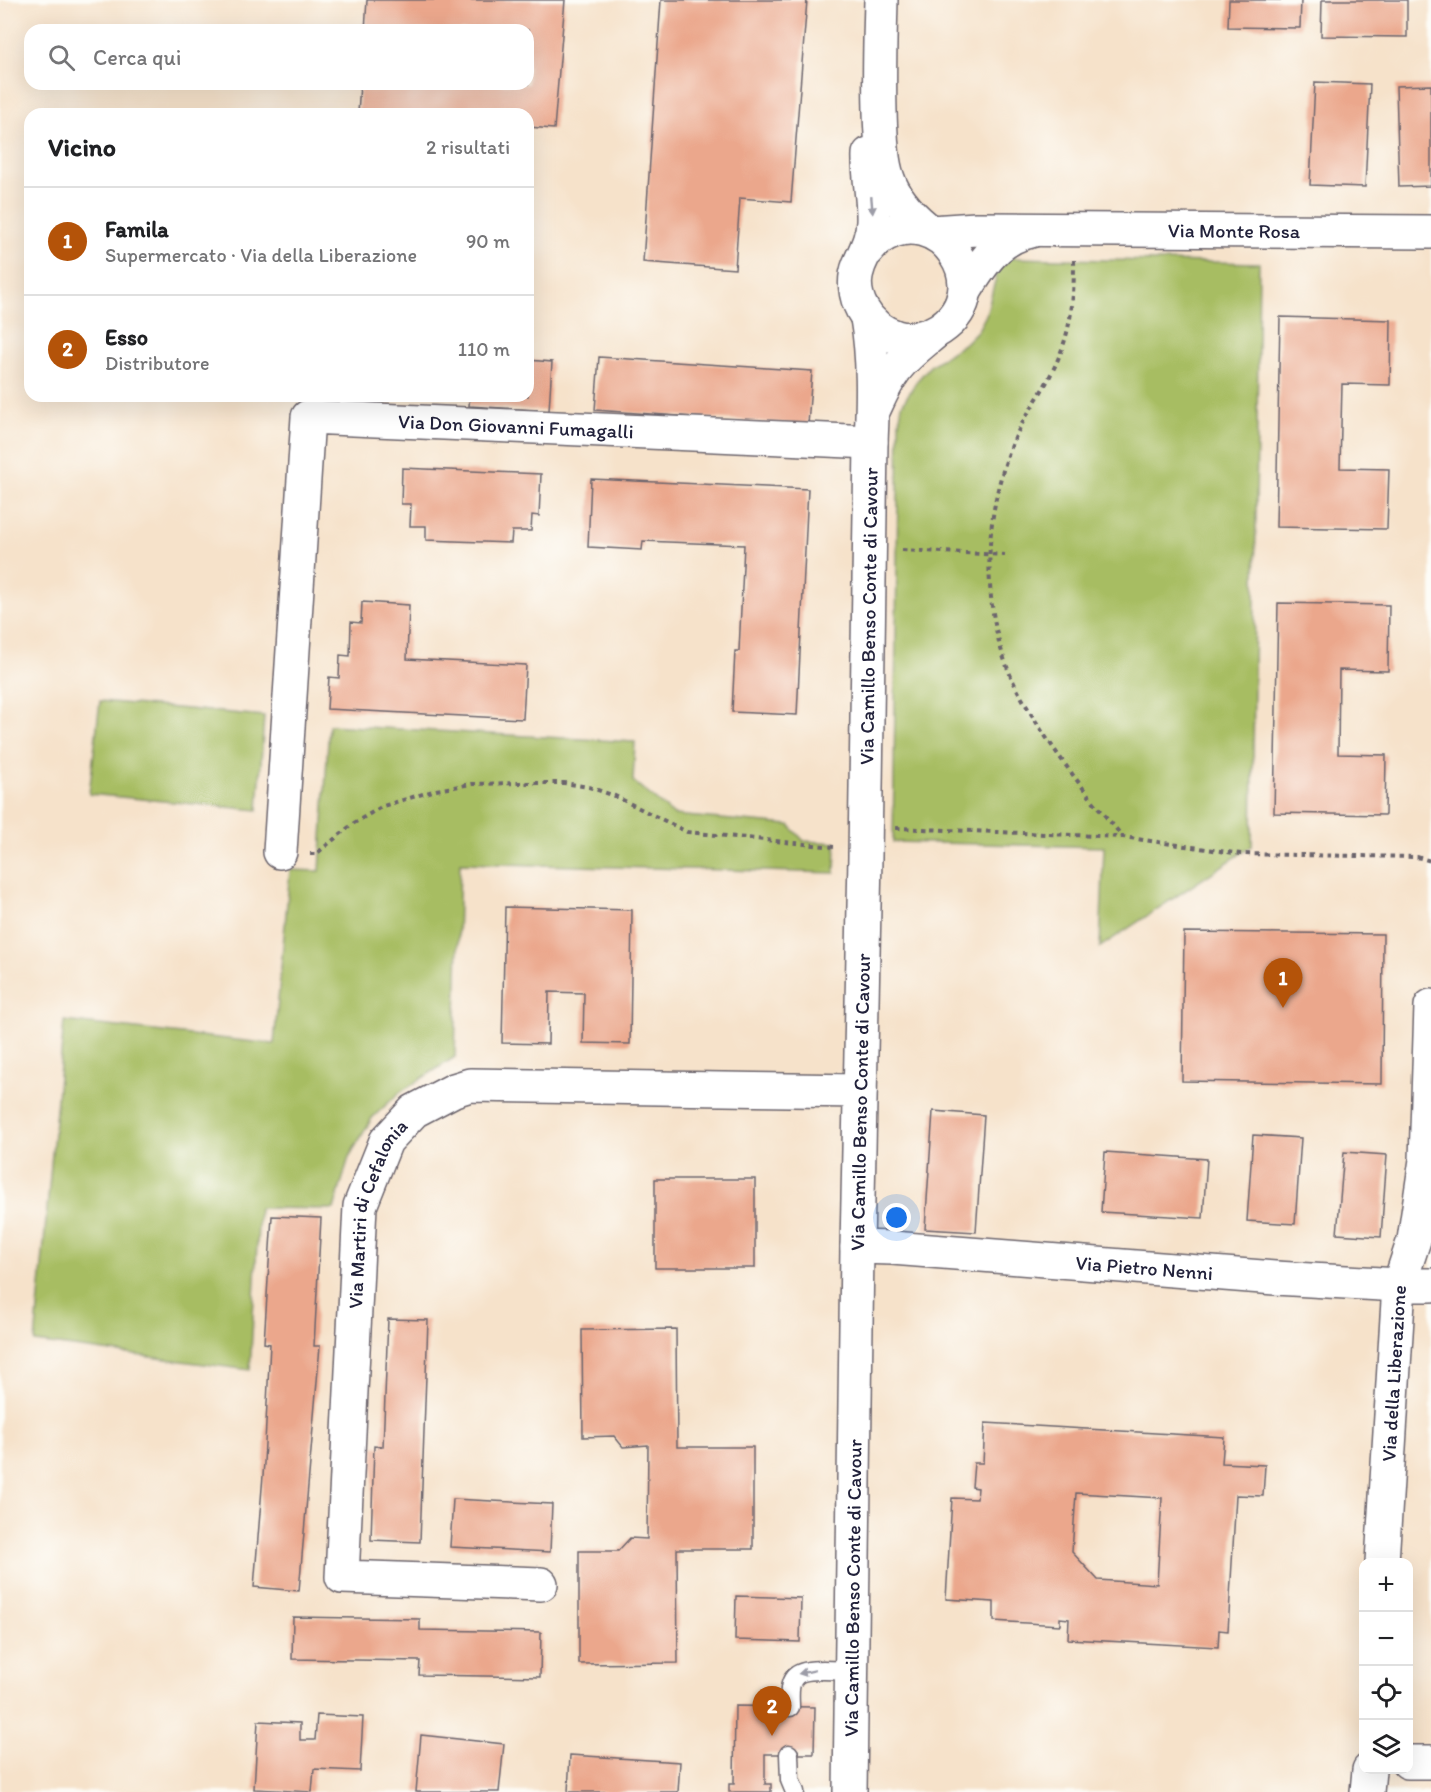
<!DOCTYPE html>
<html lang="it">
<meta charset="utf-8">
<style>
body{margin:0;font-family:Itim,sans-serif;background:#f6f6f6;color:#202124}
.controls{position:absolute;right:18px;bottom:18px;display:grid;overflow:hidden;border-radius:12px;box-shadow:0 6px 24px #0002}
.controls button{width:54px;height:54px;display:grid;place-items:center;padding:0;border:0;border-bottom:2px solid #e0e0e0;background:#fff;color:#202124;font:30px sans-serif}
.you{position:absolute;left:897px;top:1218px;width:21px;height:21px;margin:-15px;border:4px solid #fff;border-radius:50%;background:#1a73e8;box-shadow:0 0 0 9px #1a73e833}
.badge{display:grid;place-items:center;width:39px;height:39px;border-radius:50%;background:#b45309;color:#fff;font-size:20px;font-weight:700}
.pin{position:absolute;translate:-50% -50px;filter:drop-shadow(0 2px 3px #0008)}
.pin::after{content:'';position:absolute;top:32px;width:21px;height:18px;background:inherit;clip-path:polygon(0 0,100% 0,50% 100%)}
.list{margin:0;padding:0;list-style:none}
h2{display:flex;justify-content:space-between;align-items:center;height:78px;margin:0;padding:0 24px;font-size:26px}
h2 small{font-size:20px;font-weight:400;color:#757577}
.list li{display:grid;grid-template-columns:39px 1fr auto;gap:18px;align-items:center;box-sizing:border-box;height:108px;padding:0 24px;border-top:2px solid #e0e0e0}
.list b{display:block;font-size:22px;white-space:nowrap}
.list p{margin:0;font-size:20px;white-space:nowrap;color:#757577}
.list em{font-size:20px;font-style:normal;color:#757577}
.icon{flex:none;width:33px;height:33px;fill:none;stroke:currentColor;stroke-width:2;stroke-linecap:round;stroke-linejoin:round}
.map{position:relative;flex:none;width:1431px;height:1792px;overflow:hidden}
.search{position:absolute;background:#fff;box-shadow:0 6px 24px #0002;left:24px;top:24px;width:510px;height:66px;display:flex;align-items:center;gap:15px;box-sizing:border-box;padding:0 21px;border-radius:18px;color:#757577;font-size:22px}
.panel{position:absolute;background:#fff;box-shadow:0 6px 24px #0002;left:24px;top:108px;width:510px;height:294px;border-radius:18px}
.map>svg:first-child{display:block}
</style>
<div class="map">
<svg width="1431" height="1792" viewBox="0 0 1431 1792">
<rect width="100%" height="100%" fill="#fdfcf7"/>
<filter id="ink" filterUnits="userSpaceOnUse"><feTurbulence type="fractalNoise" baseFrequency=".0167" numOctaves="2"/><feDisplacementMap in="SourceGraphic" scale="12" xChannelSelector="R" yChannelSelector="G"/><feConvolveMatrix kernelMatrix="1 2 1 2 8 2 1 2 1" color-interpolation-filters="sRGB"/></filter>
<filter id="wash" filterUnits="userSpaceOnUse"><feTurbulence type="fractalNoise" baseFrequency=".008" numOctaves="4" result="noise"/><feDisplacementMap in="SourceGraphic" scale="24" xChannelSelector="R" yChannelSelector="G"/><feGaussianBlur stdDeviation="1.35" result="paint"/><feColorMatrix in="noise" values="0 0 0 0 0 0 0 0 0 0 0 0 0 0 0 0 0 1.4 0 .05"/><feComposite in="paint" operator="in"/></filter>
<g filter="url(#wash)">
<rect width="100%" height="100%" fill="#f6e2ca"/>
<!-- green -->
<path fill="#a7bd62" stroke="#64704e" stroke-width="1.5" d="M1010,258L1259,263L1252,846L1100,947L1104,847L893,842L899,423L902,405L916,382L930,366L964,344L978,330L986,315L998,270Z
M100,701L264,716L258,810L89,794Z
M329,725L635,742L633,781L674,815L789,825L804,841L836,843L835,873L460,863L455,1057L399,1093L372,1118L349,1157L334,1209L259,1208L250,1370L35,1342L64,1021L274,1044L290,870L320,871Z"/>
<g id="blocks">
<!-- building -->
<path fill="#eba78c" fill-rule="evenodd" d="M367,0H565L554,129L528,127V114H373L358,113L360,84H528V30H365Z
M661,0H807L791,202L740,198L735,269L643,262Z
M1229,0H1301L1300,28L1228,27Z
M1322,0H1407V37L1321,36Z
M1315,82L1370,84L1365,187L1310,185Z
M1431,85V186L1399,187L1396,86Z
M1280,317L1391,320L1390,385L1342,384L1340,468L1389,469L1387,529L1276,527Z
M599,357L812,371L808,425L595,410Z
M528,360L552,362L549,411L469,406L470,396H528Z
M402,468L541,474L539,516L532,515L531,531H512L511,543L426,540V526H410L411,504H401Z
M591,479L808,489L797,715L732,712L735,651H739L744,545L643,541L642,550L588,547Z
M362,602L409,605L407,659L526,665L523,719L327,709L329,677L339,678L340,655L350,656L351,622L361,623Z
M1278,603L1389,605L1388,671L1339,670L1338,754L1386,755L1385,815L1274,813Z
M505,907L632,910L630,1044L583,1043L584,993L549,992L548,1044L502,1043Z
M1184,932L1383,934L1382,1084L1182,1081Z
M933,1111L984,1115L976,1232L925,1229Z
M1253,1135L1301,1138L1295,1224L1247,1221Z
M1105,1152L1207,1159L1203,1218L1101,1212Z
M1344,1152L1387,1155L1381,1237L1337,1234Z
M655,1179H755V1268H655Z
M272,1216L321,1218L314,1346H320L299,1591L254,1587L264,1463L270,1344L264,1343Z
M388,1319L428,1320L420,1542L371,1540L374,1446L383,1447Z
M676,1329L677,1447H753V1549H677L678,1663L579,1664V1551H618L630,1538L647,1539L648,1445L623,1447L614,1436L583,1437L582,1330Z
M985,1423L1224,1437L1222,1463L1265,1465L1263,1496L1236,1495L1228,1631L1219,1630L1218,1647L1068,1639L1069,1619L1060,1618V1625L994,1621V1602L946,1599L952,1498L977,1499L978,1488L972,1487L974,1463H983ZM1076,1493L1162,1498L1157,1584L1098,1580L1072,1552Z
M453,1499L552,1504L550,1552L450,1547Z
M736,1596L801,1598L800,1642L735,1640Z
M293,1617L420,1619V1630L541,1632L540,1677L419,1675L420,1661L292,1659Z
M735,1706L815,1707L814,1754H765V1784H771V1792H729V1784H734Z
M317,1715L363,1717L360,1771L314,1769L312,1792L254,1789L258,1721L300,1723V1740H315Z
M421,1735L504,1744L499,1792H416Z
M570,1755L680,1762L678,1792H568Z"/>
</g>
</g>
<g filter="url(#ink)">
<use href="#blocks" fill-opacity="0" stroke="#6c656d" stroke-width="1.5"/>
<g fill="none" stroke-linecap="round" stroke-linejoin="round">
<!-- service casing -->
<g stroke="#6c656d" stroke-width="21">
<path id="service" d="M790,1707C790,1698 788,1685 794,1678C802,1666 837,1671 851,1671
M789,1754L790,1780L795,1792"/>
</g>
<!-- minor casing -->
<g stroke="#6c656d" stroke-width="36">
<g id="minor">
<path id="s1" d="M881,0C880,45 878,89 881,134C882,150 883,168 890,184C899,204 914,219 931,232L976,229L1431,232"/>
<path d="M867,251C871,247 875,241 880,238C938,198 1001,288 940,329C928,337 911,341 897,337C867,329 847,295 859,265C865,251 872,239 873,222C874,200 868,177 869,154"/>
<path d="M965,291C981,265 998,237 1031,231"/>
<path d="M874,409C880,396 886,382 895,370C905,356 920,345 933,334"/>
<path id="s2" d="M280,852L308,417L871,442"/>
<path id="s3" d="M857,1247L892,1248L1275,1278L1399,1285H1431"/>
<path id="s4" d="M1382,1562L1399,1285L1414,1240L1426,1160L1431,1006"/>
<path id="s5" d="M541,1584L342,1577L360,1206L386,1141L414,1111L454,1090L470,1085L860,1091"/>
<path d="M1408,1762H1431"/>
<path id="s6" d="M850,1792L857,1247L865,857L871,442C873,400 874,359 867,318"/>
<path d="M1367,1792L1369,1770"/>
</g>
</g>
<!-- path -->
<path stroke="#6c656d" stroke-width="4" stroke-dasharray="4.5 4.5" stroke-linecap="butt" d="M1074,260C1074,302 1071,336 1051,374C1040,396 1025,415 1015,438C982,512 979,616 1017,689C1046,743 1084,791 1123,837
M902,550L1005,555
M896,828L1123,837L1241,854L1417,857L1431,861
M310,854H316L354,823L383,806L436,790L472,784L520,783H564L589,787L615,796L687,832L834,847"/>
<!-- service -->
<use href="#service" stroke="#fff" stroke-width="18"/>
<!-- minor -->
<use href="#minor" stroke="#fff" stroke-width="33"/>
</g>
<!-- one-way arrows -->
<defs><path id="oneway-solid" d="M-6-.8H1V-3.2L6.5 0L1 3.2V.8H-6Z" transform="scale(1.5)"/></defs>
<g fill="#9c9ca7">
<use href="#oneway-solid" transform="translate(872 205) rotate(85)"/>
<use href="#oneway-solid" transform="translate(807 1672) rotate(168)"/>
</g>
</g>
<g text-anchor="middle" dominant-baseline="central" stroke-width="4.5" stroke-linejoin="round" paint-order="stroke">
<!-- street labels -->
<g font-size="20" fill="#22223b" stroke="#fdfcf7">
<text stroke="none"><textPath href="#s1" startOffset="552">Via Monte Rosa</textPath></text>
<text stroke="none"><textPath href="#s2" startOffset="644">Via Don Giovanni Fumagalli</textPath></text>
<text stroke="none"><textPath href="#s6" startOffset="1176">Via Camillo Benso Conte di Cavour</textPath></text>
<text stroke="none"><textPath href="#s6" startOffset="690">Via Camillo Benso Conte di Cavour</textPath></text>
<text stroke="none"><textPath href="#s5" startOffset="567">Via Martiri di Cefalonia</textPath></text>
<text stroke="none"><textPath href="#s3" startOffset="288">Via Pietro Nenni</textPath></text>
<text stroke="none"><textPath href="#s4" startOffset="189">Via della Liberazione</textPath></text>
<text stroke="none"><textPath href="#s6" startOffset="204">Via Camillo Benso Conte di Cavour</textPath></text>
</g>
</g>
</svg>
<div class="controls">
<button>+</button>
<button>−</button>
<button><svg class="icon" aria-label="locate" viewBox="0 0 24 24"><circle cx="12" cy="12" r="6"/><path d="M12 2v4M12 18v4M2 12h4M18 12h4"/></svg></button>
<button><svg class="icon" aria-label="layers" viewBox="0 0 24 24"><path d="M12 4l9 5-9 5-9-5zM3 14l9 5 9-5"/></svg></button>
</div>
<div class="you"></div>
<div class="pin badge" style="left:1283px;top:1008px">1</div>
<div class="pin badge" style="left:772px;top:1736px">2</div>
<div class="search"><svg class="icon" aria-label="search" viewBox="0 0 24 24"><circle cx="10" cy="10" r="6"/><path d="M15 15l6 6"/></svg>Cerca qui</div>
<section class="panel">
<h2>Vicino<small>2 risultati</small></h2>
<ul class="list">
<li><span class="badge">1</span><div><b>Famila</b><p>Supermercato · Via della Liberazione</p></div><em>90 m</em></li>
<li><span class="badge">2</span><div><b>Esso</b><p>Distributore</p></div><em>110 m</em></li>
</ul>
</section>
</div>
